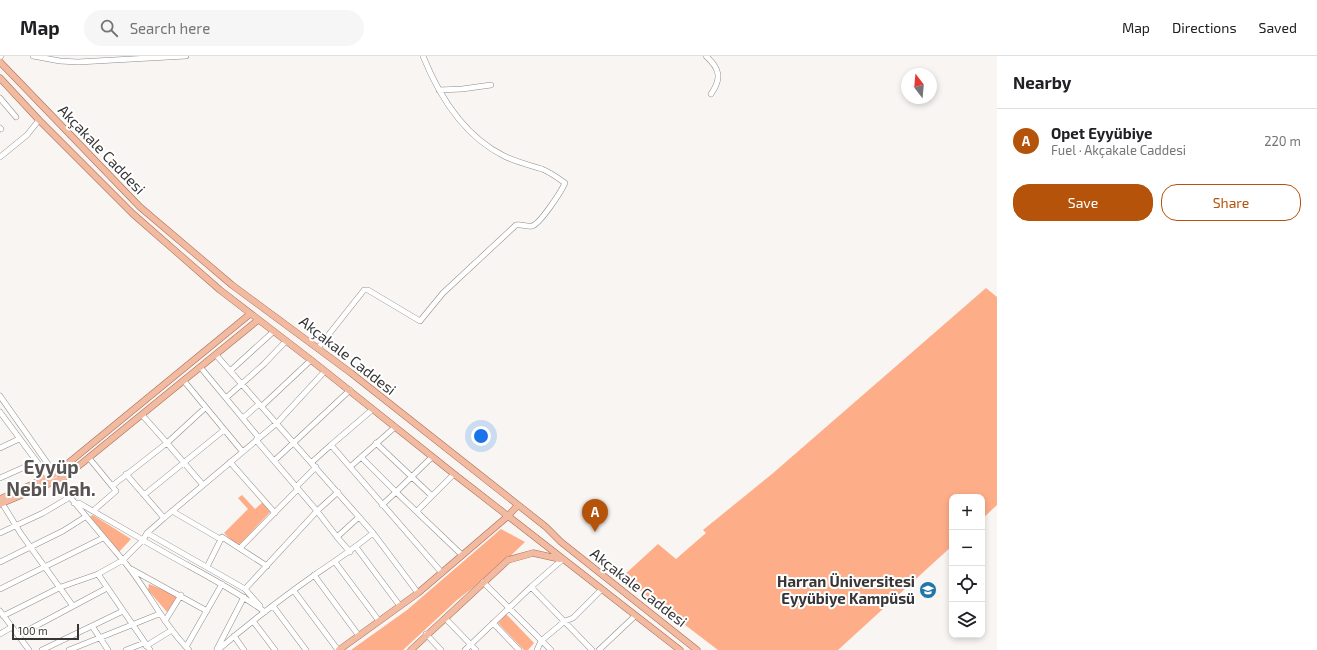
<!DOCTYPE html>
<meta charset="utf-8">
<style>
body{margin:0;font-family:"Exo 2",sans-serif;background:#f6f6f6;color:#202124}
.controls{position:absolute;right:12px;bottom:12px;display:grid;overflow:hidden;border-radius:8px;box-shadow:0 2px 6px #0003}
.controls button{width:36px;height:36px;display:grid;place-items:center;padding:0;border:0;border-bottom:1px solid #e0e0e0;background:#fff;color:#202124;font:20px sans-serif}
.compass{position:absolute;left:901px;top:12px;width:36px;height:36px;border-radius:50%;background:#fff;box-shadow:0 2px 6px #0003;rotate:344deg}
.scale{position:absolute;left:12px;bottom:10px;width:67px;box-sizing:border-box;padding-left:4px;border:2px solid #373535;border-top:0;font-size:11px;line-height:14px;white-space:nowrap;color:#373535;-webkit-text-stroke:3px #fff;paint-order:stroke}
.you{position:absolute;left:481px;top:380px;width:14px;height:14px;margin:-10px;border:3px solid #fff;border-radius:50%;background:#1a73e8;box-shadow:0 0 0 6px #1a73e833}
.badge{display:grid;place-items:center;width:26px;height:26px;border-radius:50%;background:#b45309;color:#fff;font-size:13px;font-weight:700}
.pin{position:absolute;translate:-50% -33px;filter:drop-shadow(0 1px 2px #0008)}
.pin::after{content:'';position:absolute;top:21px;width:14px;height:12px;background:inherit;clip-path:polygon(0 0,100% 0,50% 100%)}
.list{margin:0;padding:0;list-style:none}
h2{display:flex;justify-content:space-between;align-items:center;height:52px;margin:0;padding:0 16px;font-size:17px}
h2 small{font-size:13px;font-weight:400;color:#757577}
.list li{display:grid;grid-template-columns:26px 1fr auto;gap:12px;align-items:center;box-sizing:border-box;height:64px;padding:0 16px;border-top:1px solid #e0e0e0}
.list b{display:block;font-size:15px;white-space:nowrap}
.list p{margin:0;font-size:13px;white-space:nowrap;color:#757577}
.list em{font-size:13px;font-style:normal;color:#757577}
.actions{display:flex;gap:8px;padding:12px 16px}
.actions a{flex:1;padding:9px 0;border:1px solid #b45309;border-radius:16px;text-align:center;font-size:14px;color:#b45309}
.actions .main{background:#b45309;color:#fff}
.icon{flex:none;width:22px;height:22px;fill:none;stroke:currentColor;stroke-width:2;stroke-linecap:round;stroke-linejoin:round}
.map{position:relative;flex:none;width:997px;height:594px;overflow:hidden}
header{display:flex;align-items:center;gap:24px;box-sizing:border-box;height:56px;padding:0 20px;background:#fff;border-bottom:1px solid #e0e0e0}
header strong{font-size:19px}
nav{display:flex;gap:22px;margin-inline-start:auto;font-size:14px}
.search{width:280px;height:36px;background:#f6f6f6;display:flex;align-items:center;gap:10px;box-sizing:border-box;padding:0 14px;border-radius:22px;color:#757577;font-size:15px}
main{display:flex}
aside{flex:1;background:#fff}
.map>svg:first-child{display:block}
</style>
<header>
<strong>Map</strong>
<div class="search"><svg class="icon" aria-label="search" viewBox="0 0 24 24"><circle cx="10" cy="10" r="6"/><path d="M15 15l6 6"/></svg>Search here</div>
<nav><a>Map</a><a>Directions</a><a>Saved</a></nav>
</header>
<main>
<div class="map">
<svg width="997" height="594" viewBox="0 0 997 594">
<rect width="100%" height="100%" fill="#f8f5f3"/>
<!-- green -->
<path fill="#fead89" d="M986,232L997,241V449L982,463V441H952V490L838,594H718L622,521L658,488L676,503L706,477L703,474L772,418Z
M242,439L255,453L263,446L271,455L240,488L234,487L224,477L248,453L238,442Z
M93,459L131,483L119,496L89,461Z
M501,473L525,486L498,512L457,544L403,594H351L407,554Z
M149,528L178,540L167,556L148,534Z
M506,558L534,587L528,594H524L498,567Z"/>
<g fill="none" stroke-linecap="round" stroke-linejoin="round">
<!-- minor casing -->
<g stroke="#8f8c8a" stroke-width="6">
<path id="minor" d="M33,0L60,5L78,6L186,0
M706,0C720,13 722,22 711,38
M0,1L1,0
M439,34L462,33L491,29
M0,42L16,61
M0,72L1,73
M0,101L27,79L39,64
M318,292L364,234H368L420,265L443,237L516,169C521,168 527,171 532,170C540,168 561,136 565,127C558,122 550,116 542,113C529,109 516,106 504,100C464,80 439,40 423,0
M216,299L359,461
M201,312L259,382
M230,315L273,276
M184,325L242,395
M0,340L55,418V421
M226,342L264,308L286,285
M262,350L311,304
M0,356L49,422L56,424C78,451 100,477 122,503C147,532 162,567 189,594
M243,362L259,348
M376,387L432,440L417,455
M331,389L373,353
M0,392L19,383
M361,401L396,436L432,401
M89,402L112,430L167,387L143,360
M274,405L350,334
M230,406L275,457
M312,406L331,389L442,517
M350,411L395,371
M126,418L164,462
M0,422L36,406
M203,429L167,387L205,352
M296,431L316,411
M338,436L317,455L337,481L359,461L373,477
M144,439L224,374
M432,440L454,418
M2,447L21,478L73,550
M382,449L396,436L462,499
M93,455L116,435L112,430
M172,455L220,483
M0,477L43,457L70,441
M147,477L245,533L260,550
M337,481L350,496
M356,491L400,550
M240,492L298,433
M0,506L63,475L85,461
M335,506L379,565
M207,511L222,481L267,510
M131,513L207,555
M98,518L150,594
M314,519L359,580
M483,526L551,594
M531,531L592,594
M0,533L103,482
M245,533L317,455L256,384
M294,535L338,594
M273,550L306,594
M0,555L12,571L0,578
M265,556C227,528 184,509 143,484L147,477L164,462L277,367L325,315
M3,560L61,531L98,518L123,504L143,484L79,447H74
M445,562L476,594
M165,565L181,539
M253,565L275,594
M493,567L519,594
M92,570L108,594
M12,571L29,594
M426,578L441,594
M19,579L107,532
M234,580L244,594
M146,590L172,574
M186,591L222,528
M217,593L244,541
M42,594L123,555
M69,594L159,558
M126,594L144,587
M218,594C249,567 282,542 316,518C335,505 355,492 373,477L418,537
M465,594L531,531L563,503
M537,594L541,585L565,565L573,562L601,534
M599,594L635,560"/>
</g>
<!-- major casing -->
<g stroke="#ab6e52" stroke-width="7">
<path id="major" d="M0,6L140,151L232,229L351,317L546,471L561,486L697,594
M0,22L39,64L133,158L220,234L311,304L454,418L680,594
M0,443L55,418L250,258
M0,448L65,421L258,264
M339,594L418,537L508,460L518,449
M411,594L508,504L533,497L560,503"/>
</g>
<!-- minor -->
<use href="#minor" stroke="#fff" stroke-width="5"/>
<!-- major -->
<use href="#major" stroke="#f2baa1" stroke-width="6"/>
</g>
<!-- icons -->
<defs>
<g id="university-disc" transform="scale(0.9)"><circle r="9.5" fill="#2276a7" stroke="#fff"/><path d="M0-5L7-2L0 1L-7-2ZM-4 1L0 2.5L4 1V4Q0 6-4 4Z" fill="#fff"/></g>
</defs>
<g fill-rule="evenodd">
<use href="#university-disc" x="928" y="534"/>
</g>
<g text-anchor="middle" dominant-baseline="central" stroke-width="4" stroke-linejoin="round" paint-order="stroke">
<!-- street labels -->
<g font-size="15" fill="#373535" stroke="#fff">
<text transform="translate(102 93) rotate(46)">Akçakale Caddesi</text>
<text transform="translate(348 299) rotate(38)">Akçakale Caddesi</text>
<text transform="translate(639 531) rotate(38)">Akçakale Caddesi</text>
</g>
<!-- poi labels -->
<g font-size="15" font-weight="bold" fill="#373535" stroke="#fff" text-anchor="end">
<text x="915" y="525">Harran Üniversitesi<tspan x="915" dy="17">Eyyübiye Kampüsü</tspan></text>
</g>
<!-- district labels -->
<g font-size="19" font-weight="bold" fill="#565352" stroke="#fff">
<text x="51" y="410">Eyyüp<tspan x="51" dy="22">Nebi Mah.</tspan></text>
</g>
</g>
</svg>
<div class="controls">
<button>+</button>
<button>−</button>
<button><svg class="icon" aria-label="locate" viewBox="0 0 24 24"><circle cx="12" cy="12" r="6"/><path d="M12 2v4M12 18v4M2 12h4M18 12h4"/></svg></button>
<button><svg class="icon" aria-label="layers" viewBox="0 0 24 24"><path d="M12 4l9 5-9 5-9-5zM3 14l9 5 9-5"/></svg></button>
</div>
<svg class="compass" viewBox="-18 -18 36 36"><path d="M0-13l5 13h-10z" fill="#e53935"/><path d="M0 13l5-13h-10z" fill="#757577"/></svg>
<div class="scale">100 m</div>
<div class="you"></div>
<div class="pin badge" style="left:595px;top:476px">A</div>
</div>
<aside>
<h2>Nearby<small></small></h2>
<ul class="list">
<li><span class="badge">A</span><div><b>Opet Eyyübiye</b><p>Fuel · Akçakale Caddesi</p></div><em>220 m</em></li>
</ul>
<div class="actions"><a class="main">Save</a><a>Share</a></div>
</aside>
</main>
